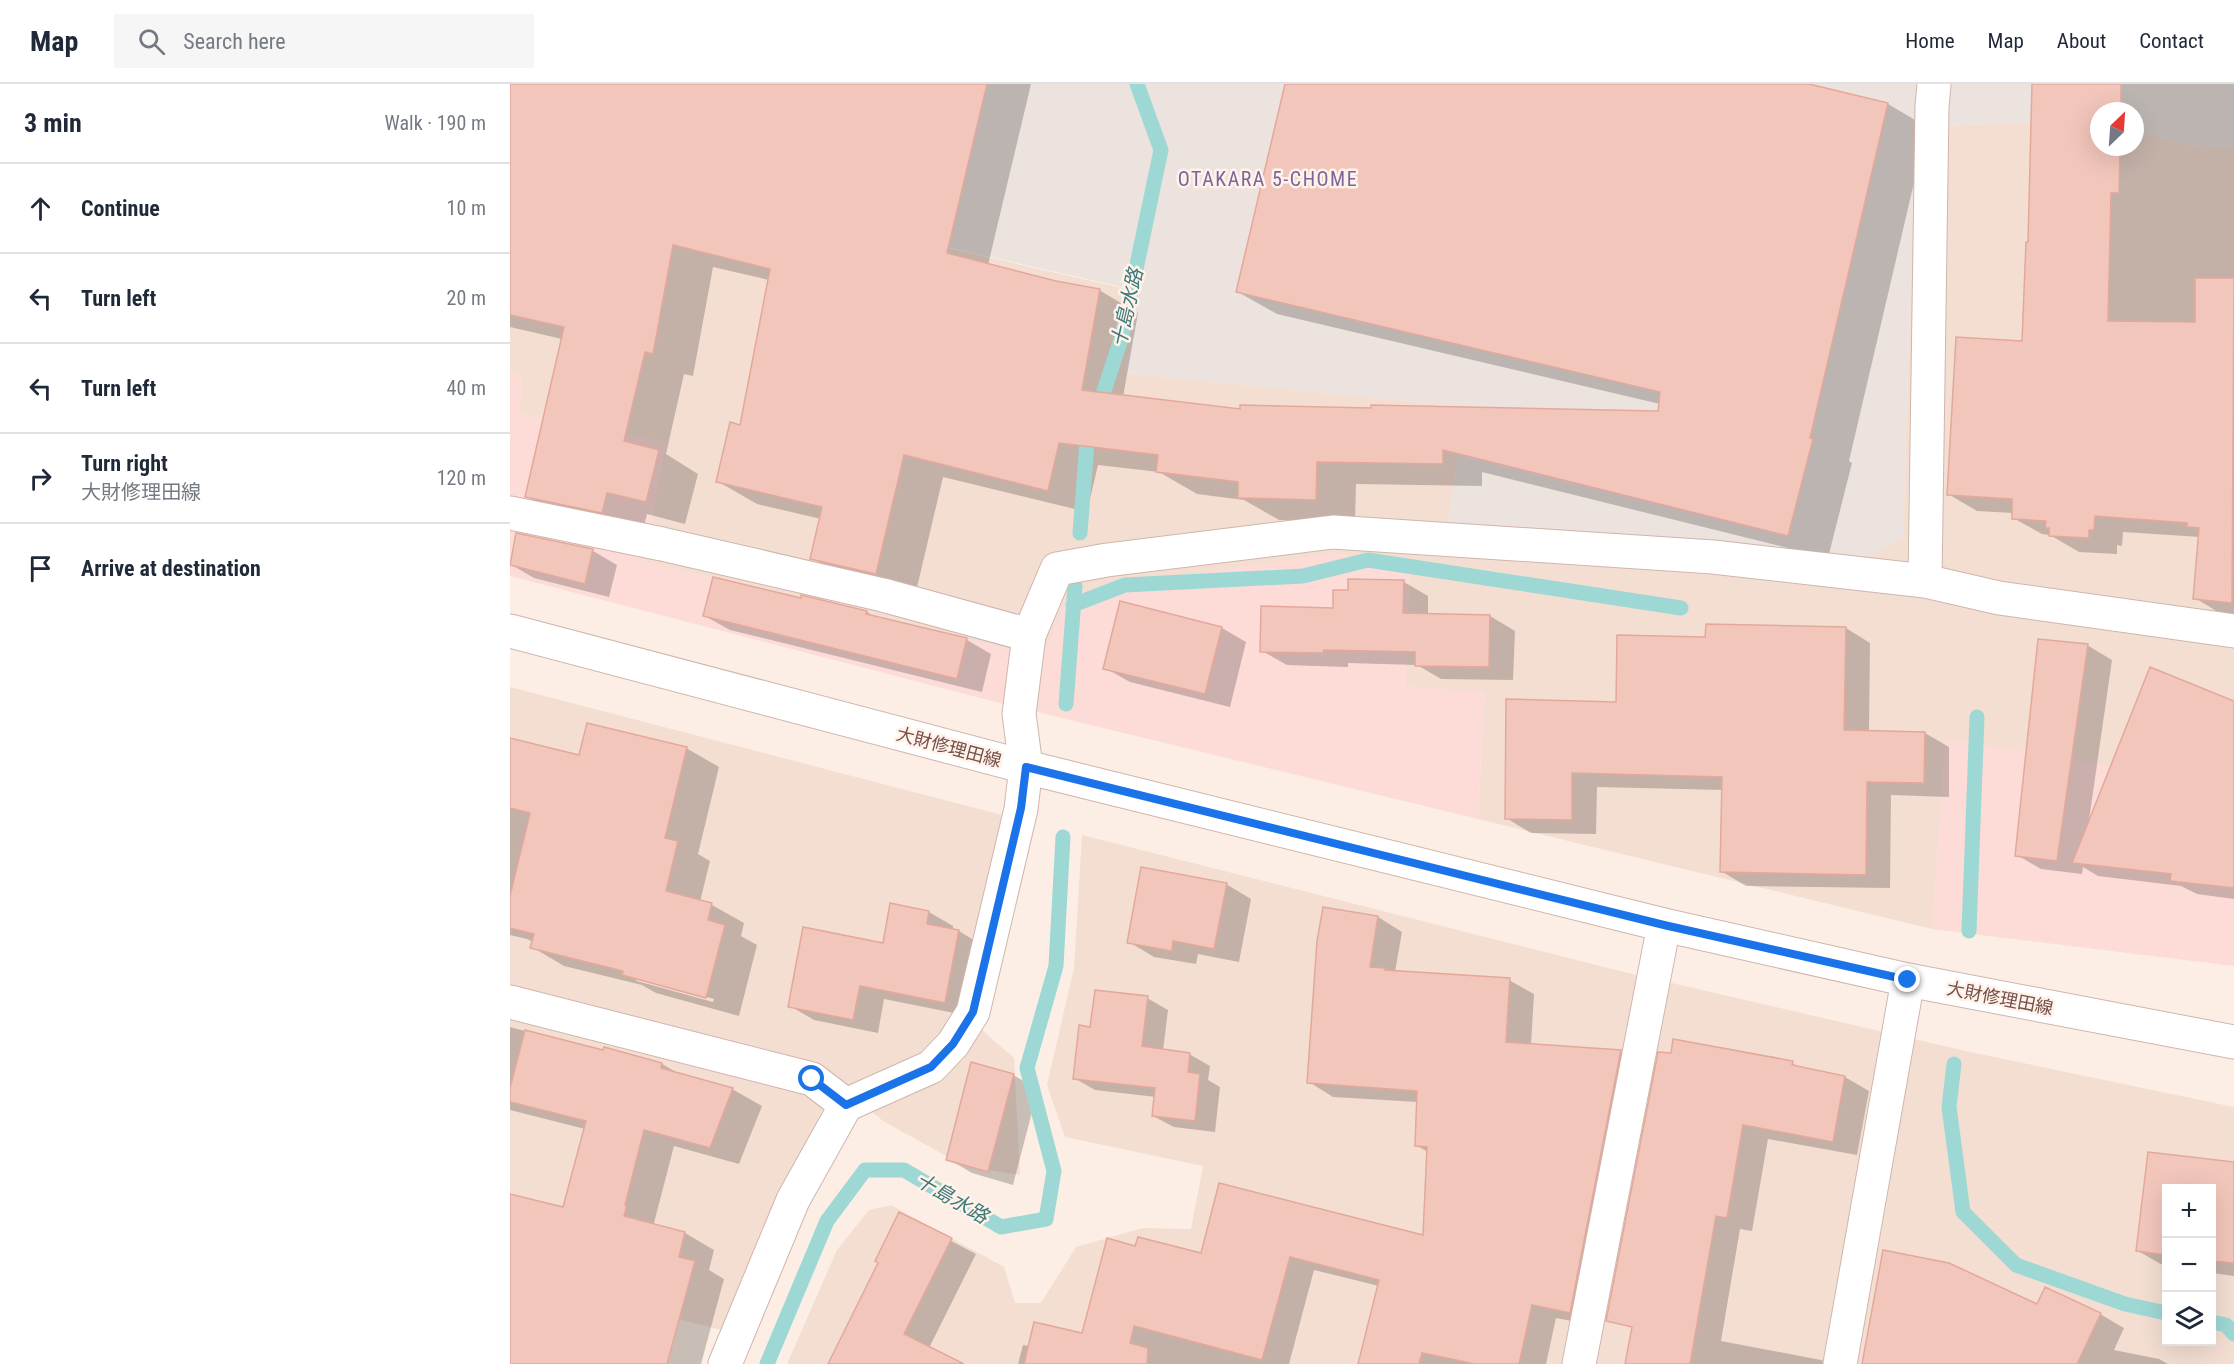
<!DOCTYPE html>
<meta charset="utf-8">
<style>
body{margin:0;font-family:"Roboto Condensed","Noto Sans JP",sans-serif;background:#f6f6f7;color:#1f2937}
.controls{position:absolute;right:18px;bottom:18px;display:grid;overflow:hidden;border-radius:0px;box-shadow:0 6px 24px #0002}
.controls button{width:54px;height:54px;display:grid;place-items:center;padding:0;border:0;border-bottom:2px solid #e0e1e3;background:#fff;color:#1f2937;font:30px sans-serif}
.compass{position:absolute;left:1580px;top:18px;width:54px;height:54px;border-radius:50%;background:#fff;box-shadow:0 6px 24px #0002;rotate:25deg}
.stop{position:absolute;width:18px;height:18px;margin:-14px;border:4px solid #1a73e8;border-radius:50%;background:#fff}
.stop.end{background:#1a73e8;border-color:#fff;box-shadow:0 2px 6px #0008}
.list{margin:0;padding:0;list-style:none}
h2{display:flex;justify-content:space-between;align-items:center;height:78px;margin:0;padding:0 24px;font-size:26px}
h2 small{font-size:20px;font-weight:400;color:#747a83}
.list li{display:grid;grid-template-columns:39px 1fr auto;gap:18px;align-items:center;box-sizing:border-box;height:90px;padding:0 24px;border-top:2px solid #e0e1e3}
.list b{display:block;font-size:22px;white-space:nowrap}
.list p{margin:0;font-size:20px;white-space:nowrap;color:#747a83}
.list em{font-size:20px;font-style:normal;color:#747a83}
.icon{flex:none;width:33px;height:33px;fill:none;stroke:currentColor;stroke-width:2;stroke-linecap:round;stroke-linejoin:round}
.map{position:relative;flex:none;width:1724px;height:1280px;overflow:hidden}
header{display:flex;align-items:center;gap:36px;box-sizing:border-box;height:84px;padding:0 30px;background:#fff;border-bottom:2px solid #e0e1e3}
header strong{font-size:28px}
nav{display:flex;gap:33px;margin-inline-start:auto;font-size:21px}
.search{width:420px;height:54px;background:#f6f6f7;display:flex;align-items:center;gap:15px;box-sizing:border-box;padding:0 21px;border-radius:0px;color:#747a83;font-size:22px}
main{display:flex}
aside{flex:1;background:#fff}
.map>svg:first-child{display:block}
</style>
<header>
<strong>Map</strong>
<div class="search"><svg class="icon" aria-label="search" viewBox="0 0 24 24"><circle cx="10" cy="10" r="6"/><path d="M15 15l6 6"/></svg>Search here</div>
<nav><a>Home</a><a>Map</a><a>About</a><a>Contact</a></nav>
</header>
<main>
<aside>
<h2>3 min<small>Walk · 190 m</small></h2>
<ul class="list">
<li><svg class="icon" aria-label="ahead" viewBox="0 0 24 24"><path d="M12 20V5M6 11l6-6 6 6"/></svg><div><b>Continue</b></div><em>10 m</em></li>
<li><svg class="icon" aria-label="left" viewBox="0 0 24 24"><path d="M17 20v-9H6M10 6l-5 5 5 5"/></svg><div><b>Turn left</b></div><em>20 m</em></li>
<li><svg class="icon" aria-label="left" viewBox="0 0 24 24"><path d="M17 20v-9H6M10 6l-5 5 5 5"/></svg><div><b>Turn left</b></div><em>40 m</em></li>
<li><svg class="icon" aria-label="right" viewBox="0 0 24 24"><path d="M7 20v-9h11M14 6l5 5-5 5"/></svg><div><b>Turn right</b><p>大財修理田線</p></div><em>120 m</em></li>
<li><svg class="icon" aria-label="arrive" viewBox="0 0 24 24"><path d="M6 21V4h12l-3 4 3 4H6"/></svg><div><b>Arrive at destination</b></div></li>
</ul>
</aside>
<div class="map">
<svg width="1724" height="1280" viewBox="0 0 1724 1280">
<rect width="100%" height="100%" fill="#fceee4"/>
<!-- residential -->
<path fill="#f4ded2" fill-rule="evenodd" d="M1583,36L1589,63H1625V47L1679,60L1724,64V702L1436,656L1422,845L968,735L974,609L895,603L900,476L533,574L135,478L155,358L9,330L12,292L0,288V64L630,208L615,289L955,323L938,443L1393,454L1405,43Z
M0,603L492,731L447,924L504,974L510,1091L454,1082L373,1037L325,997L215,1247L0,1193Z
M572,751L1110,887L1460,968L1724,1023V1280H277L327,1166L359,1126L381,1121L494,1183L505,1219H531L566,1163L633,1144L681,1145L693,1082L555,1053L537,1001L564,884ZM1656,1104H1702V1258H1656Z"/>
<!-- commercial -->
<path fill="#fddbd7" d="M0,288L12,292L9,330L156,358L135,478L532,573L559,511L822,469L901,476L896,603L974,608L968,735L486,618L0,492Z
M1436,655L1724,702V882L1422,845Z"/>
<!-- industrial -->
<path fill="#ece2de" d="M0,0H1724V64L1679,60L1625,47V27H1589L1583,36L1405,43L1393,454L1359,475L1099,448L938,443L955,323L615,289L630,207L0,64Z"/>
<!-- shadow -->
<path fill="#0003" fill-rule="evenodd" d="M0,0H521L478,181L546,198L589,206L628,229L613,313L731,327L1149,329L1150,320L767,230L728,208L776,0H1293L1378,20L1417,43L1339,377L1342,379L1318,474L972,388V402L846,400L845,437L769,436L734,416L687,410L649,388L588,381L577,428L433,393L405,512L341,497L302,474L311,435L247,420L207,397L231,343L259,196L203,183L183,292L174,290L156,370L188,390L175,440L137,430L132,450L55,435L16,412L52,255L0,243Z
M1524,0H1724V532L1713,531L1685,514L1690,453L1613,448L1612,462L1607,461V470L1569,468L1540,451L1532,450L1503,434V429L1467,427L1438,410L1513,259L1520,159ZM1589,27H1625V63H1589Z
M7,451L83,467L107,481L99,513L24,494L0,480Z
M894,498L918,512V531L980,532L1005,547L1003,596L931,595L907,581L838,579V583L777,581L752,567L824,525L839,508Z
M292,513L357,528L368,535L457,556L481,570L472,608L220,546L195,532L292,516Z
M611,518L712,544L736,558L720,623L620,598L595,584Z
M1336,544L1360,559L1359,648L1415,649L1439,663V713L1381,711L1380,804L1236,802L1211,787L1213,706L1087,703L1086,750L1021,749L996,734L1107,620L1197,554Z
M1577,561L1602,576L1579,736L1724,619V815L1687,810L1671,802L1588,792L1573,783L1572,790L1531,785L1507,771Z
M0,655L70,673L176,664L209,683L188,770L200,777L190,818L202,821L234,839L231,852L247,861L229,932L146,909L132,901L54,882L22,863L23,858L17,855L0,851ZM123,893L204,915L203,918L127,897Z
M716,800L741,815L729,878L688,870L686,880L644,873L619,858Z
M815,824L868,833L892,848L885,888L999,896L1024,910L1021,961L1110,967L1135,981L1082,1241L1046,1234L1036,1280H849L869,1202L804,1186L779,1280H508L513,1261L520,1262L573,1250L626,1163L692,1171L914,1153L918,1068L906,1061L908,1018L823,1013L799,998Z
M419,828L443,842V846L449,847L473,862L459,932L374,915L368,949L304,936L280,922L374,860Z
M637,914L658,926L653,967L679,970L700,982L698,996L710,1003L705,1048L664,1043L643,1032L646,1013L585,1006L564,994L581,944Z
M0,943L94,968L152,980L171,991L222,1005L252,1022L229,1080L164,1062L144,1139L145,1141L175,1149L204,1166L199,1186L214,1195L191,1280H0V1111L54,1125L75,1045L0,1026Z
M1282,979L1293,985L1335,993L1359,1007L1347,1071L1258,1055L1242,1147L1230,1145L1211,1257L1311,1276L1318,1280H1117L1148,1105Z
M503,991L528,1005L503,1101L462,1089L438,1075Z
M1639,1070L1724,1080V1192L1702,1189V1104H1656V1183L1628,1167Z
M390,1130L466,1170L419,1264L449,1280H320L370,1178Z
M1528,1222L1590,1230L1614,1244L1604,1266L1649,1275L1658,1280H1354Z"/>
<g fill="none" stroke-linecap="round" stroke-linejoin="round">
<!-- stream -->
<path stroke="#9ed8d5" stroke-width="15" d="M570,449L577,359L612,252L651,66L627,0
M563,521L615,501L793,492L858,476L1171,524
M556,620L565,502
M1459,847L1467,633
M1444,980L1439,1023L1453,1128L1506,1181L1615,1220L1656,1229
M1702,1238L1716,1241L1724,1250
M257,1280L317,1137L355,1086H394L491,1143L536,1135L544,1087L517,984L546,882L553,753"/>
</g>
<!-- building -->
<path fill="#f2c6bb" stroke="#e4a89b" stroke-width="1.5" d="M0,0H477L437,169L546,197L590,205L572,306L730,325V321L861,324V321L1148,327L1150,308L726,208L775,0H1299L1378,19L1300,354L1303,355L1278,452L933,366V380L807,378L806,416L728,414V398L646,388L648,371L549,359L538,407L394,371L366,490L300,475L312,423L206,398L220,338L230,341L260,185L163,161L143,270L135,268L114,357L149,366L136,418L97,409L92,429L15,413L54,243L0,231Z
M1522,0H1611V27H1589V63H1610L1609,109H1601L1598,237L1685,238V194H1724L1722,519L1683,515L1689,444L1677,443V439L1585,432L1584,446H1579V454L1539,452V444H1535L1536,437L1502,435V415L1437,411L1446,253L1512,257L1516,158H1518Z
M6,449L83,465L75,500L0,481Z
M203,493L291,514V511L357,527L356,530L457,554L447,595L193,532Z
M838,495L894,496L893,529L980,531L979,583L905,582V568L814,566L813,569L750,568L751,522L823,524V506H838Z
M610,517L712,543L695,610L593,585Z
M1196,540L1336,543L1334,646L1415,648L1414,699L1357,698L1356,791L1210,788L1212,693L1062,689V736L995,735L996,615L1106,618L1107,551L1195,553Z
M1528,555L1578,560L1547,777L1505,772Z
M1640,583L1724,617V804L1660,797L1661,790L1562,779Z
M77,639L177,663L155,754L168,757L156,807L202,819L198,836L215,841L196,914L112,891L113,887L20,864L24,850L0,844V812L20,729L0,724V654L69,671Z
M631,783L717,799L704,865L663,857L662,867L617,859Z
M380,819L419,827L417,840L449,846L435,919L350,902L343,936L278,923L293,843L373,859Z
M813,823L868,832L860,883L875,884V886L1000,894L996,958L1111,966L1060,1229L1022,1221L1009,1280H965L912,1269L909,1280H848L869,1196L780,1173L752,1276L624,1242L620,1259L638,1264L637,1280H514L524,1238L572,1249L597,1154L625,1162L628,1153L691,1169L709,1099L913,1151L917,1063L905,1062L907,1007L797,999L807,857Z
M585,906L638,912L632,962L680,969L678,988L690,990L685,1037L642,1032L645,1004L563,995L569,941L580,943Z
M15,946L93,966L94,963L152,979L151,984L223,1004L200,1064L134,1046L115,1121H117L114,1132L175,1148L169,1173L185,1177L157,1280H0V1110L53,1123L76,1037L0,1018V1004Z
M1163,955L1283,977L1282,981L1335,992L1323,1058L1233,1041L1217,1134L1206,1132L1180,1280H1115L1122,1243L1096,1237L1148,968L1161,969Z
M461,978L504,990L478,1088L436,1076Z
M1638,1068L1724,1078V1179L1701,1177V1104H1656V1171L1626,1167Z
M389,1128L442,1154L394,1250L454,1280H318L368,1179L365,1177Z
M1373,1166L1439,1179L1527,1220L1535,1203L1591,1229L1567,1280H1352Z"/>
<g fill="none" stroke-linecap="round" stroke-linejoin="round">
<!-- minor casing -->
<g stroke="#d0b5ad" stroke-width="35">
<path id="minor" d="M0,429L152,460L373,511L519,551
M1415,497L1422,23L1424,0
M0,918L302,995L336,1021L421,983L443,960L463,928L511,725L516,683L509,630L519,551L547,485L597,476L823,448L1203,473L1415,497L1489,514L1724,547
M215,1280L283,1116L336,1021
M1069,1280L1154,841
M1330,1280L1398,896"/>
</g>
<!-- tertiary casing -->
<g stroke="#d0b5ad" stroke-width="35">
<path id="tertiary" d="M0,547L516,683L1154,841L1398,896L1724,958"/>
</g>
<!-- minor -->
<use href="#minor" stroke="#fff" stroke-width="33"/>
<!-- tertiary -->
<use href="#tertiary" stroke="#fff" stroke-width="33"/>
</g>
<g fill="none" stroke-linecap="round" stroke-linejoin="round">
<!-- route -->
<path stroke="#1a73e8" stroke-width="8" d="M302,995L336,1021L421,983L443,960L463,928L511,724L516,683L1154,841L1398,896"/>
</g>
<g text-anchor="middle" dominant-baseline="central" stroke-width="5" stroke-linejoin="round" paint-order="stroke">
<!-- street labels -->
<g font-size="18" fill="#755049" stroke="#fff2ea">
<text transform="translate(439 663) rotate(15)">大財修理田線</text>
<text transform="translate(1490 914) rotate(11)">大財修理田線</text>
</g>
<!-- neighbourhood labels -->
<g font-size="20" letter-spacing="1.5" fill="#7c6598" stroke="#fff2ea">
<text x="758" y="95">OTAKARA 5-CHOME</text>
</g>
<!-- water labels -->
<g font-size="20" font-style="italic" fill="#3d7a78" stroke="#fff2ea">
<text transform="translate(617 224) rotate(-77)">十島水路</text>
<text transform="translate(442 1114) rotate(30)">十島水路</text>
</g>
</g>
</svg>
<div class="controls">
<button>+</button>
<button>−</button>
<button><svg class="icon" aria-label="layers" viewBox="0 0 24 24"><path d="M12 4l9 5-9 5-9-5zM3 14l9 5 9-5"/></svg></button>
</div>
<svg class="compass" viewBox="-18 -18 36 36"><path d="M0-13l5 13h-10z" fill="#e53935"/><path d="M0 13l5-13h-10z" fill="#747a83"/></svg>
<div class="stop" style="left:302px;top:995px"></div>
<div class="stop end" style="left:1398px;top:896px"></div>
</div>
</main>
